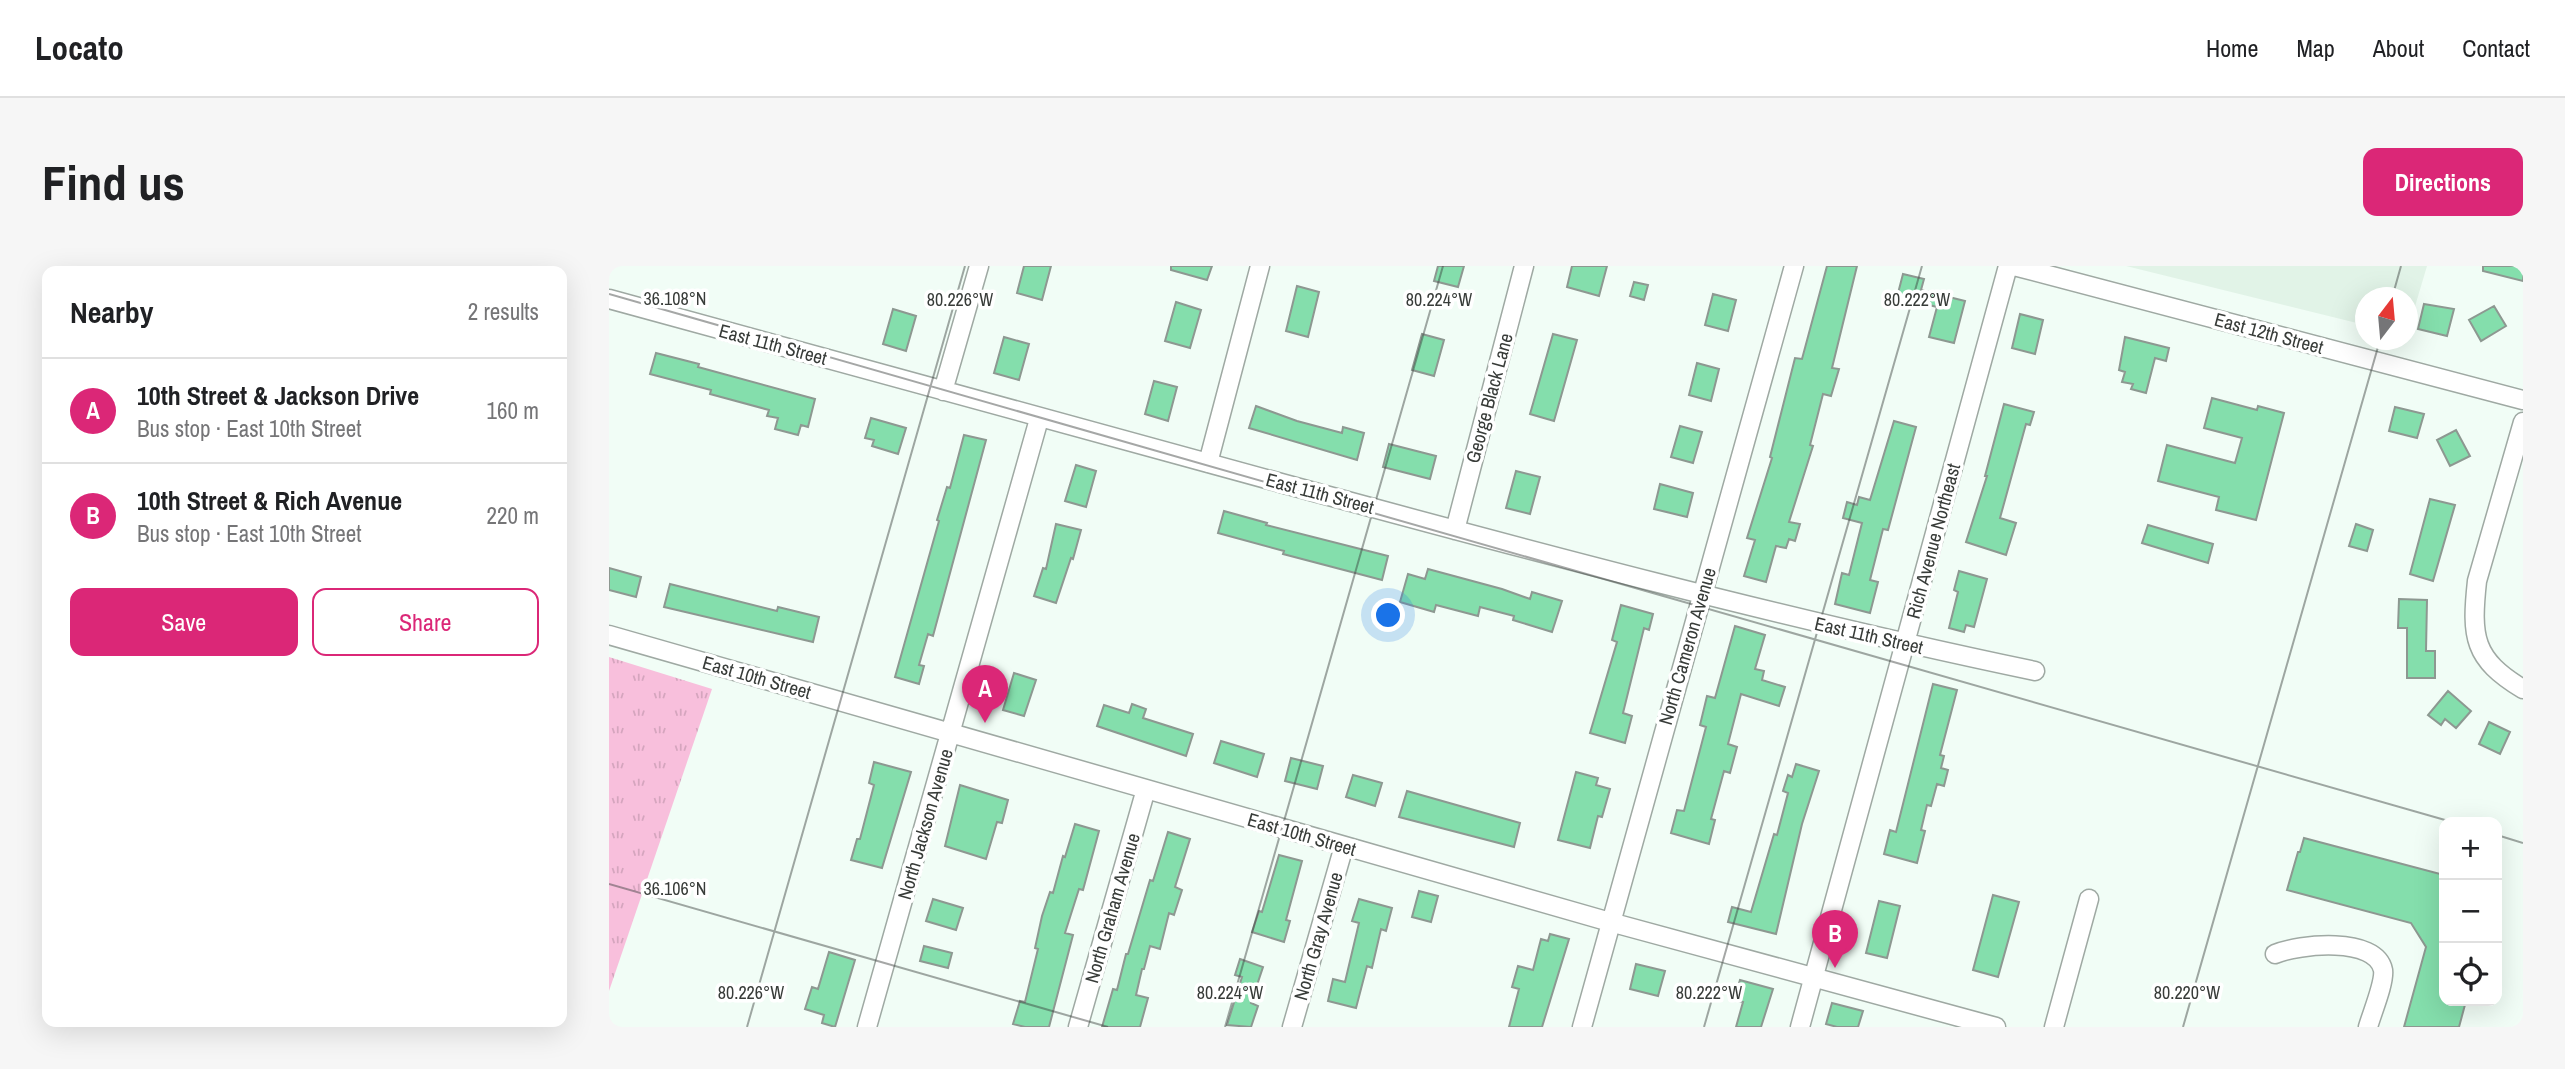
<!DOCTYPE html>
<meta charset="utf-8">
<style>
body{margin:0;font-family:"Archivo Narrow",sans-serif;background:#f6f6f6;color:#202124}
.controls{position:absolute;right:21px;bottom:21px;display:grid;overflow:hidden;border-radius:14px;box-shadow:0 7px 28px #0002}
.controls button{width:63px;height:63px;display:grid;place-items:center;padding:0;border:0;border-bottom:2px solid #e0e0e0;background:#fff;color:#202124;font:35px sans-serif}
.compass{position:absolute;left:1746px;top:21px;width:63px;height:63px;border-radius:50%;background:#fff;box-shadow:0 7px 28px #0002;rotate:16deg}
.you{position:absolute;left:780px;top:350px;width:24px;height:24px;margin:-18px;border:5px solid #fff;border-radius:50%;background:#1a73e8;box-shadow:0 0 0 10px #1a73e833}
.badge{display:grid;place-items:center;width:46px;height:46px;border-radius:50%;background:#db2777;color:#fff;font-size:23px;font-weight:700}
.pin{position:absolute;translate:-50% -58px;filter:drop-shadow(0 2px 4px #0008)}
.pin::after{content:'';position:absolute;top:37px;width:24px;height:21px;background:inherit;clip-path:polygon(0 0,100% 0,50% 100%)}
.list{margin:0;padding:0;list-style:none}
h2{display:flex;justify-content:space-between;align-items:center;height:91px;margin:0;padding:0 28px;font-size:30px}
h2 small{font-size:23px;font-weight:400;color:#757577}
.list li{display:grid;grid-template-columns:46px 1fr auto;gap:21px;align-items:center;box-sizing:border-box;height:105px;padding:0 28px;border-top:2px solid #e0e0e0}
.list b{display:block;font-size:26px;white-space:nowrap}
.list p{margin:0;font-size:23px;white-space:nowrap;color:#757577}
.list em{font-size:23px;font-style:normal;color:#757577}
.actions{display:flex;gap:14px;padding:21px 28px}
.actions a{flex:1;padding:16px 0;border:2px solid #db2777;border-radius:14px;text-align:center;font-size:24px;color:#db2777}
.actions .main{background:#db2777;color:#fff}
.icon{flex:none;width:38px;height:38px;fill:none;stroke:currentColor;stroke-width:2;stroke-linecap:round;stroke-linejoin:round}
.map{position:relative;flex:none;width:1914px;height:761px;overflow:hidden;border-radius:14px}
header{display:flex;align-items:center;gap:42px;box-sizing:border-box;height:98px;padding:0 35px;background:#fff;border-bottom:2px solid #e0e0e0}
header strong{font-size:33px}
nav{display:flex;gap:38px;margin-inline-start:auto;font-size:24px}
.intro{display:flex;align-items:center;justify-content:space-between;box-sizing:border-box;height:168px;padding:0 42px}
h1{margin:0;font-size:49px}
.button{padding:18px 32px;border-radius:14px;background:#db2777;color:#fff;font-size:24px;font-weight:700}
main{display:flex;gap:42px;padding:0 42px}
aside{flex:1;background:#fff;border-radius:14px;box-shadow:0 7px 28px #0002}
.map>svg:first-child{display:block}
</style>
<header>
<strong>Locato</strong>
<nav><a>Home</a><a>Map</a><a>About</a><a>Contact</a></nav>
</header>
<div class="intro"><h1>Find us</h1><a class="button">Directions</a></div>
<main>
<aside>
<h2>Nearby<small>2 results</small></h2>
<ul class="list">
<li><span class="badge">A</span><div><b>10th Street &amp; Jackson Drive</b><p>Bus stop · East 10th Street</p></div><em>160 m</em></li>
<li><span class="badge">B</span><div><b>10th Street &amp; Rich Avenue</b><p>Bus stop · East 10th Street</p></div><em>220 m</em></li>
</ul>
<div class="actions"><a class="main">Save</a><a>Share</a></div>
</aside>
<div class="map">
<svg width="1914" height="761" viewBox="0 0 1914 761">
<defs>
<pattern id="grass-tufts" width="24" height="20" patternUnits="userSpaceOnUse" patternTransform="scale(1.75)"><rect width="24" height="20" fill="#f8bfdc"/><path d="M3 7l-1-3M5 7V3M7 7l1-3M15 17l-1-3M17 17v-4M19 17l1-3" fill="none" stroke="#d5a5be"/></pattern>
</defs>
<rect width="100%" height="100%" fill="#f1fdf6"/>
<!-- built -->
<path fill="#e1f3e7" d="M1517,0H1818L1799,64L1798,32H1756V59Z"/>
<!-- grass -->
<path fill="url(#grass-tufts)" d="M0,391L103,423L0,725Z"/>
<!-- building -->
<path fill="#84deac" stroke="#8d9891" stroke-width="2" d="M415,0H442L433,34L408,27Z
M562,0H603L598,14L562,4Z
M829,0H855L849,21L825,15Z
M963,0H998L990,30L958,21Z
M1218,0H1248L1223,102L1230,103L1222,130L1214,128L1201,179L1204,180L1180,256L1191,258L1186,275L1180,273L1177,282L1167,280L1157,316L1135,310L1146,274L1138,272L1163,192L1161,191L1186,92L1193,93Z
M1874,0H1914V15L1874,5Z
M1294,8L1315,13L1312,24L1356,35L1345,77L1320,71L1328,41L1288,31Z
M1025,16L1039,19L1035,34L1021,30Z
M688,20L710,26L699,71L677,65Z
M1104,28L1127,34L1119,65L1096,59Z
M567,36L592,44L581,82L556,75Z
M1815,38L1845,43L1838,70L1809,63Z
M1885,40L1897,60L1872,75L1860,54Z
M284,43L307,50L297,85L274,78Z
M1411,48L1434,54L1426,88L1403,82Z
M813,68L835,74L825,110L803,104Z
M944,68L968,74L945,155L921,148Z
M395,71L420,78L410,114L385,107Z
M1516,71L1560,82L1557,95L1546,92L1537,127L1522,123L1524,118L1513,116L1516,106L1510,104Z
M47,87L90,98L89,101L206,133L199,161L192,159L189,169L166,163L169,152L158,150L160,144L101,128L102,124L41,108Z
M1088,97L1110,103L1102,135L1080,129Z
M545,115L568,121L559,155L536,148Z
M1603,132L1648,144L1649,140L1675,147L1647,254L1607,244L1610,231L1549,215L1558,179L1626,197L1633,172L1595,162Z
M1395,138L1425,146L1421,159L1417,158L1391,252L1407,257L1397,289L1357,276L1378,210H1376Z
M647,140L688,155L733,167L734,161L755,167L748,194L640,162Z
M1786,141L1815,148L1808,172L1780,165Z
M262,152L297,162L289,188L263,180L265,174L256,172Z
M1285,155L1307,161L1279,264L1274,263L1261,314L1269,316L1261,347L1226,338L1233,307L1240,309L1253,257L1234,252L1238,236L1248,239L1250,231L1261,234Z
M1071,160L1093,166L1084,197L1062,191Z
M1847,164L1861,190L1841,200L1828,174Z
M355,169L377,174L324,370L319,368L310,399L315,400L310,418L286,411L330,255L328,254L338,221L341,222Z
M780,178L827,190L821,213L774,201Z
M467,199L487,205L477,241L456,235Z
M907,205L931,211L921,248L897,242Z
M1051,218L1084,227L1078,251L1045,243Z
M1821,233L1846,239L1824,315L1801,308Z
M615,245L658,257L657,259L779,290L773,314L674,288L675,285L609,267Z
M447,258L472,264L464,293L462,292L447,337L425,330L434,302L437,303Z
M1747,258L1764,264L1758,285L1740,280Z
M1539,259L1604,278L1599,297L1533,277Z
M0,302L32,311L27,331L0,324Z
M819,303L893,323L921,333L923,326L953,335L943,366L904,354L905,350L871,341L869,350L827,339L825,346L791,336L799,308L816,313Z
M1350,305L1378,313L1365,361L1357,359L1355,366L1340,362L1349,326L1345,324Z
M61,318L168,345L169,341L210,351L204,376L55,341Z
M1790,333L1818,334L1817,385H1826V412H1798V362H1789Z
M1012,339L1044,348L1040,364L1035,362L1014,447L1023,450L1016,477L981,467L1008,376L1003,374Z
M1126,360L1156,369L1146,403L1155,405L1153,414L1176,421L1170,440L1132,428L1119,478L1128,481L1121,507L1115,505L1102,553L1106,554L1100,578L1062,567L1068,544L1075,545L1097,461L1091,459L1098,430L1106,432Z
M405,407L427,414L415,450L394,444Z
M1324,418L1348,424L1331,489L1335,490L1332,502L1339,504L1335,520L1328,518L1322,540L1318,539L1312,564L1316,565L1308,597L1275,588L1281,564L1287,566Z
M1839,425L1862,445L1847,462L1836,453L1832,459L1819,449Z
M523,438L537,443L534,452L584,468L577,490L488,460L495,439L520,447Z
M1880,456L1901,466L1891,488L1870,478Z
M612,475L655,488L648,511L605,497Z
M682,492L714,500L708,523L676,515Z
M265,496L302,506L273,602L242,594L248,573H251L265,519L260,517Z
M1187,498L1210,505L1193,558L1167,668L1119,656L1123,641L1142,646L1165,568L1168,569L1179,527L1174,525L1179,509L1183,511Z
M967,506L989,512L987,519L1001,523L993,551L989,550L981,582L949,574Z
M744,509L773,517L766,540L737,531Z
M351,519L399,534L393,557L388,556L377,593L336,580Z
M798,525L911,557L905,581L790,551Z
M466,558L490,565L474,624L470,623L456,667L464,669L440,761H416L404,758L411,735L416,736L429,683L426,682L433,650L441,626L444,627L454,590L456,591Z
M559,566L581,573L566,621L573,624L565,649L560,647L551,683L541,680L535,703H533L527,729L539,732L531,761H493L504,723L508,724L517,688H519L541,614L544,615Z
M1695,572L1835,609V735H1857L1850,761H1795L1817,681L1802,657L1678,624L1689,586H1691Z
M670,589L693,595L677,654L681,655L675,676L643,666L650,645L653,646Z
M810,625L829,630L822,656L803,651Z
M1384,629L1410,636L1389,711L1364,704Z
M324,633L354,642L347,664L317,655Z
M750,633L783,642L777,665L772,663L763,702L758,700L747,742L719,735L724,713L736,716L750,657L743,655Z
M1270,635L1291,640L1278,692L1257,687Z
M941,668L960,673L933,761H900L910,723L903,721L909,700L924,704L932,673L939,675Z
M315,680L343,687L339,702L311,695Z
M220,686L246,694L226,761L213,757L215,749L196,743L203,721L209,723Z
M631,693L654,701L642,737L649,740L642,761L618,759L633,711L626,709Z
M1027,698L1056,705L1049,730L1021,723Z
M1131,714L1164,723L1152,761H1127L1134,736L1125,734Z
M1223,737L1254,745L1249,761H1228L1217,758Z"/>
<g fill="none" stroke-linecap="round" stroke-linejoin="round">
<!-- minor casing -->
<g stroke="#9fa9a3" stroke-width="21">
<path id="minor" d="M1405,0L1914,134
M0,33C224,95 448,156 672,217C922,285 1172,352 1426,405
M334,125L370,0
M1914,156L1868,315C1862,371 1864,393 1914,423
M599,197L651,0
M846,264L915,0
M0,369L1001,656L1387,761
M1666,688C1690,678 1767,670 1774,704C1776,716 1763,747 1759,761
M258,761L430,153
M469,761L537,523
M683,761L735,580
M973,761L1185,0
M1191,761L1399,0
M1445,761L1480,633"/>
</g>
<!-- minor -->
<use href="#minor" stroke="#fff" stroke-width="18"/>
</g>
<!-- ticks -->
<path fill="none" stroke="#383c39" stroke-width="2" stroke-opacity="0.45" d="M0,28L1843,556M1783,32L1792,0M1888,569L1914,577M0,618L499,761M138,761L356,0M616,761L834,0M1095,761L1313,0M1574,761L1771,74"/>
<g text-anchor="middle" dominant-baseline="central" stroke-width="7" stroke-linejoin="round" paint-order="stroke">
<!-- street labels -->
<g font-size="19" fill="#383c39" stroke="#fff">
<text transform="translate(1660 67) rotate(15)">East 12th Street</text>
<text transform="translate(164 78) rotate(15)">East 11th Street</text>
<text transform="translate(880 132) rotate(-75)">George Black Lane</text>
<text transform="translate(711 227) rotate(15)">East 11th Street</text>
<text transform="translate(1324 275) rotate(-75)">Rich Avenue Northeast</text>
<text transform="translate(1260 369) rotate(13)">East 11th Street</text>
<text transform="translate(1078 380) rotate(-74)">North Cameron Avenue</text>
<text transform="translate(148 411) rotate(16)">East 10th Street</text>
<text transform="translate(316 558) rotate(-74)">North Jackson Avenue</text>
<text transform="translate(693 568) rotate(16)">East 10th Street</text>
<text transform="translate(503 642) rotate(-74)">North Graham Avenue</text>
<text transform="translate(709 670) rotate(-74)">North Gray Avenue</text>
</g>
</g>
<g font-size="18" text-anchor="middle" fill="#383c39" stroke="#fff" stroke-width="7" stroke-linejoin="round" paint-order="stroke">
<text x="66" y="39">36.108°N</text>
<text x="351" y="40">80.226°W</text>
<text x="830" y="40">80.224°W</text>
<text x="1308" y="40">80.222°W</text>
<text x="66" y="629">36.106°N</text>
<text x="142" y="733">80.226°W</text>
<text x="621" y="733">80.224°W</text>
<text x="1100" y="733">80.222°W</text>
<text x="1578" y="733">80.220°W</text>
</g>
</svg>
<div class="controls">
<button>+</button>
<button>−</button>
<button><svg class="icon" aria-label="locate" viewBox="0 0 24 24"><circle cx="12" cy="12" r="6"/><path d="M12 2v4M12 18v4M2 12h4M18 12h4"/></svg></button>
</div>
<svg class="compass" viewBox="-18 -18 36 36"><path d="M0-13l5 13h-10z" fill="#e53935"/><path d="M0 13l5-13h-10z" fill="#757577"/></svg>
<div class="you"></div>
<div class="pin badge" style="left:376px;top:457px">A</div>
<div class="pin badge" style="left:1226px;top:702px">B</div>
</div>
</main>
